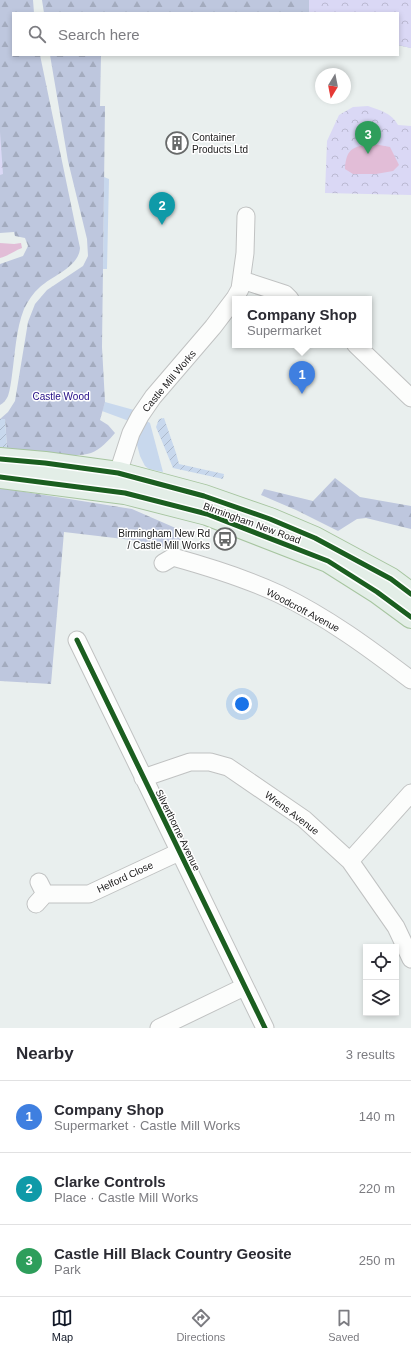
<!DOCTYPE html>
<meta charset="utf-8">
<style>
body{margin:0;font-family:Helvetica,sans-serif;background:#f2f2f3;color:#2b2b33}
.controls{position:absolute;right:12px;bottom:12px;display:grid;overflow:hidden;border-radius:0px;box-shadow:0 2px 6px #0003}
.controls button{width:36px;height:36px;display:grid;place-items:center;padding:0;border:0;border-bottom:1px solid #e1e1e2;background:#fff;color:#2b2b33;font:20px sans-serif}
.compass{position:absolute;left:315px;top:68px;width:36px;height:36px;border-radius:50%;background:#fff;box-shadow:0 2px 6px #0003;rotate:190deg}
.you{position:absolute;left:242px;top:704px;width:14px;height:14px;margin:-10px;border:3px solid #fff;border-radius:50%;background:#1a73e8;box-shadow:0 0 0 6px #1a73e833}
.badge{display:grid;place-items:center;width:26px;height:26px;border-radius:50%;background:#111827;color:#fff;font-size:13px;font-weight:700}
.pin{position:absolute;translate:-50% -33px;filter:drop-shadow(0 1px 2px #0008)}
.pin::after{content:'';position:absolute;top:21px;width:14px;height:12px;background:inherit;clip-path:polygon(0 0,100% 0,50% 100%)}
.popup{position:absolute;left:232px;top:296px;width:140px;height:52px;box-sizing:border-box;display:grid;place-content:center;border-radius:0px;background:#fff;filter:drop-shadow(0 1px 3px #0005);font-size:13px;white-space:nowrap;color:#7c7c81}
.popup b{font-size:15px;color:#2b2b33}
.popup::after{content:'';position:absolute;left:50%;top:100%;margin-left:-8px;border:8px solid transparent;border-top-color:#fff}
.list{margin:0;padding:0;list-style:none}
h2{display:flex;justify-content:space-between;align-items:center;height:52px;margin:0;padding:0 16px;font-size:17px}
h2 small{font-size:13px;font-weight:400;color:#7c7c81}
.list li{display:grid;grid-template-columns:26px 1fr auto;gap:12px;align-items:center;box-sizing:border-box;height:72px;padding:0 16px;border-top:1px solid #e1e1e2}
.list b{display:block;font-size:15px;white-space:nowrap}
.list p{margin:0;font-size:13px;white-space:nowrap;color:#7c7c81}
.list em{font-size:13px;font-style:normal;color:#7c7c81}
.icon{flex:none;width:22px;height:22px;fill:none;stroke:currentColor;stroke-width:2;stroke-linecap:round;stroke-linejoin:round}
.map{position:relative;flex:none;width:411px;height:1028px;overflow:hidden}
.search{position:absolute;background:#fff;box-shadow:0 2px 6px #0003;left:12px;right:12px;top:12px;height:44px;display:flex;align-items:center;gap:10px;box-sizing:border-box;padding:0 14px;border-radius:0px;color:#7c7c81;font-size:15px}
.sheet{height:268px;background:#fff}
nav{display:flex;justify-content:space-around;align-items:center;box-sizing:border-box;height:56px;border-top:1px solid #e1e1e2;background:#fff;font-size:11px;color:#7c7c81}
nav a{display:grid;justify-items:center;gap:2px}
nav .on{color:#111827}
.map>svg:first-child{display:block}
</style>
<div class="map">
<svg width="411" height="1028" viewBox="0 0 411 1028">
<defs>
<pattern id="forest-firs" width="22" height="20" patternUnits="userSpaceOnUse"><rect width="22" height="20" fill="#bec7de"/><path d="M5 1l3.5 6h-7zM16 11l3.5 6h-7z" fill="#a3abbe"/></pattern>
<pattern id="park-crowns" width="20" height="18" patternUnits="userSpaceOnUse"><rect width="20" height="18" fill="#dad8f5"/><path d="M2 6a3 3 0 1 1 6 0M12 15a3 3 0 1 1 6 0" fill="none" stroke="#bbb9d2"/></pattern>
<pattern id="garden-furrows" width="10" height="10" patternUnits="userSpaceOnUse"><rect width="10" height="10" fill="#c8d8ed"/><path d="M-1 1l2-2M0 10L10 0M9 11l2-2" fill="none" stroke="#acb9cb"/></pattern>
</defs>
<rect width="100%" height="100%" fill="#e9efee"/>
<!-- grass -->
<path fill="#c8d8ed" d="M104,177L109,179L107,269H103Z
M105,402L134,410L129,421L102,411Z
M145,420L150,423L163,472L149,469L145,466L140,456L136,441Z"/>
<!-- forest -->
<path fill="url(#forest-firs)" d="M0,0H33L34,13H13V55H40L80,248C79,267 52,276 40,287C33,293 28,301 24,309C16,329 15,354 12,375C11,382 10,390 8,396C6,400 4,403 0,405V264L23,256L28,246L25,238L15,236L14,232L0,233Z
M42,0H411V48L398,45V13H44Z
M50,55H101L100,106H105L102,347L105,402L100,420L108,425L115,433C109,440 100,450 91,453C73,459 27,451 7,448L5,419H0L8,412L15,401L28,322L35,304L47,290L83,266L88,256L87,239L68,161Z
M335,478L360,497L411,506V529L366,518L357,519L338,531L296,510L261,495L264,489L313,501Z
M0,488L132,509L187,533L171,549L132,540L64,532L51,684L0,681Z"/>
<!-- park -->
<path fill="url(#park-crowns)" d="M309,0H411V48L398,45V13H309Z
M368,106C379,110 392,113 398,125L411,126V195L325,193L327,141L339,115L353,107Z
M0,132L3,174L0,175Z"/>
<!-- garden -->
<path fill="url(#garden-furrows)" d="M164,418L176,453L179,464L224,474L223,479L173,468L156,427L159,419Z
M0,419H5L7,448L0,447Z"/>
<!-- water -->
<path fill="#e2bdd7" d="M374,144L390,147L399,165L393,171L376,174H353L345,169C346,147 355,146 374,144Z
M0,243L14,244L21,243L22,248C14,251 8,256 0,258Z"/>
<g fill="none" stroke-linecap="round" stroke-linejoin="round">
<!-- minor casing -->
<g stroke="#c0c2c2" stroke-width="19">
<path id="minor" d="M242,280L285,294L290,299
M356,345L411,398
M116,485L118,473L131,433L140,416L153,397L213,327L235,298L240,289L245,253L246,216
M163,563L173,557C209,567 245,578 279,594C327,617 369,648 411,680
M77,640L265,1028
M143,778L190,762H210L228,767L304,819L350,861L396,927L411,959
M350,861L411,793
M45,894H89L179,852
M36,904L45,894L39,882
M159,1028L244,987"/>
</g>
<!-- trunk casing -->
<g stroke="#a7c5a0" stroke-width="24">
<path id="trunk" d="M0,459L45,463L118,473L204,496L270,519L315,538L391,579L411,594
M0,477L125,493L207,514L328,561L377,592L411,617"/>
</g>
<!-- minor -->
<use href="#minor" stroke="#fcfdfc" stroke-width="17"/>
<!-- trunk -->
<use href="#trunk" stroke="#e3eee7" stroke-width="22"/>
<!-- cycleway casing -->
<g stroke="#fff" stroke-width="8">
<path id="cycleway" d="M0,459L45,463L118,473L204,496L270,519L315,538L391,579L411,594
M0,477L125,493L207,514L328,561L377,592L411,617
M77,640L265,1028"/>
</g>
<!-- cycleway -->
<use href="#cycleway" stroke="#1b5e20" stroke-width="5"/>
</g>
<!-- icons -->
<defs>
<g id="building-ring" transform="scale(1.15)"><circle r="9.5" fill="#fff" stroke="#676969" stroke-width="1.5"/><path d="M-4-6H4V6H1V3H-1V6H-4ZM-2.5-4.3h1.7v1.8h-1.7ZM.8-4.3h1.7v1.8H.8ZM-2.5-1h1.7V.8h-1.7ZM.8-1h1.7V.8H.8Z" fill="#676969"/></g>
<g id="bus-ring" transform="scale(1.15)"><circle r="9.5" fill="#fff" stroke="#676969" stroke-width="1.5"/><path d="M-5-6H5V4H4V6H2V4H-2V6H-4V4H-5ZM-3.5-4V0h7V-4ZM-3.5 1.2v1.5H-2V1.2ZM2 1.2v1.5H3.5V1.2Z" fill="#676969"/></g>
</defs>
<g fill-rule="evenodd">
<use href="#building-ring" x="177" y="143"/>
<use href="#bus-ring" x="225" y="539"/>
</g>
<g text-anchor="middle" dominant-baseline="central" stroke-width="3" stroke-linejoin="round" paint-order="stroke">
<!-- poi labels -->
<g font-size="10" fill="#212121" stroke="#fff" text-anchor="start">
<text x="192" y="137">Container<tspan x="192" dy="12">Products Ltd</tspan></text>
<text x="210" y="533" text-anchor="end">Birmingham New Rd<tspan x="210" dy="12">/ Castle Mill Works</tspan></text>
</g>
<!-- street labels -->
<g font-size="10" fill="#212121" stroke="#fff">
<text transform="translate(169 381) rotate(-50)">Castle Mill Works</text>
<text transform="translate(252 523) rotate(20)">Birmingham New Road</text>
<text transform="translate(303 610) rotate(28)">Woodcroft Avenue</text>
<text transform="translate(292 813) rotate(37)">Wrens Avenue</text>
<text transform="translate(178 830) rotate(64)">Silverthorne Avenue</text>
<text transform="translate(125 877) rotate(-25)">Helford Close</text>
</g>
<!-- park labels -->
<g font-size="10" fill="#200a84" stroke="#fff">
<text x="61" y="396">Castle Wood</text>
</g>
</g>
</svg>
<div class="controls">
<button><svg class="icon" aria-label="locate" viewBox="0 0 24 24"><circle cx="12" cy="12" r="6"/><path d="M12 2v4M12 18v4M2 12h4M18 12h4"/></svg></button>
<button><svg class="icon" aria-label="layers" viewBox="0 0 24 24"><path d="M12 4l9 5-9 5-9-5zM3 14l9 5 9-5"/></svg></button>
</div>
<svg class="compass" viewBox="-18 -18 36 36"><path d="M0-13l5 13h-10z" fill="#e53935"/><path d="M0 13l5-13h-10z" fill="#7c7c81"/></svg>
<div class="you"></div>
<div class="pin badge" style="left:302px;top:394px;background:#3f7fe0">1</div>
<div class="popup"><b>Company Shop</b>Supermarket</div>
<div class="pin badge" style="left:162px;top:225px;background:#0f9aa8">2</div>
<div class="pin badge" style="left:368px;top:154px;background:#2e9e5b">3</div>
<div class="search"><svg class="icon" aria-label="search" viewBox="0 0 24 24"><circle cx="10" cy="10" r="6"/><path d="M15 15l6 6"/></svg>Search here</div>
</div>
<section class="sheet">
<h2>Nearby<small>3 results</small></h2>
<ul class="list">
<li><span class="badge" style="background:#3f7fe0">1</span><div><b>Company Shop</b><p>Supermarket · Castle Mill Works</p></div><em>140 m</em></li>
<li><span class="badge" style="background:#0f9aa8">2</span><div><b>Clarke Controls</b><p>Place · Castle Mill Works</p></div><em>220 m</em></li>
<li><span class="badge" style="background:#2e9e5b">3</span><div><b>Castle Hill Black Country Geosite</b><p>Park</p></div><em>250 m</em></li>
</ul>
</section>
<nav>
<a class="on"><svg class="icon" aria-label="map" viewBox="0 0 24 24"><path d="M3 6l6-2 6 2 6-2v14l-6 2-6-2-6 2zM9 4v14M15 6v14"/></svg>Map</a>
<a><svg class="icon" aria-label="directions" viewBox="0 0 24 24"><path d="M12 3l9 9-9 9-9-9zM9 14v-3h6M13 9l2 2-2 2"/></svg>Directions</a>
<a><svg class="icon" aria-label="saved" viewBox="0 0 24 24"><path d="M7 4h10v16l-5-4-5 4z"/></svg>Saved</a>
</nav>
